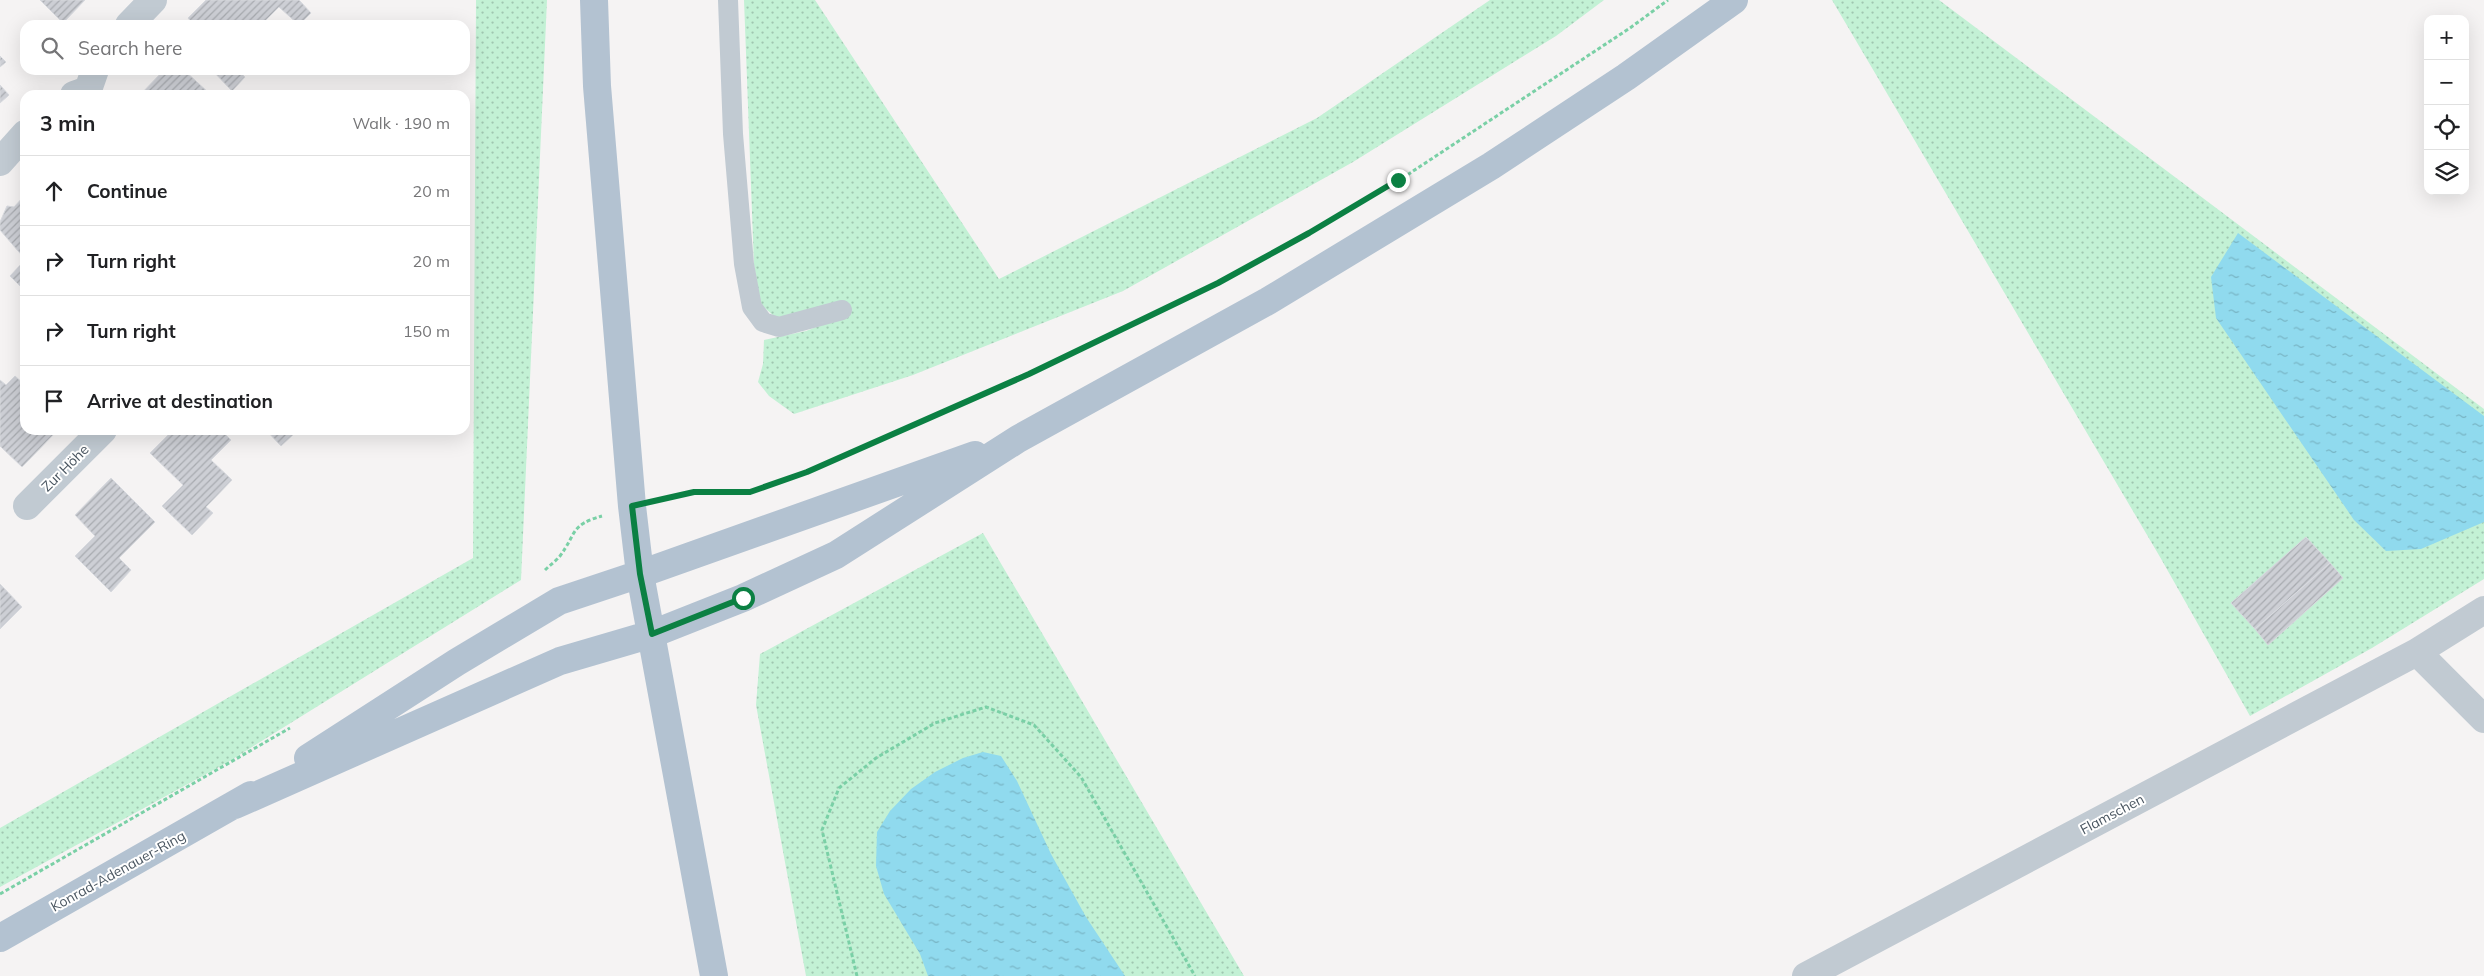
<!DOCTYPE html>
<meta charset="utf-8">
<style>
body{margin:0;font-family:Mulish,sans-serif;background:#f6f6f6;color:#202124}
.controls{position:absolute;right:15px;top:15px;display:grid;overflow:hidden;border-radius:10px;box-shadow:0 5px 20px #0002}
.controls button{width:45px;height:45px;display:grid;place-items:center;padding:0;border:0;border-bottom:1px solid #e0e0e0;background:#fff;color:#202124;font:25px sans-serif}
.stop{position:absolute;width:15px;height:15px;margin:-11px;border:4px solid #0b8043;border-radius:50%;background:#fff}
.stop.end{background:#0b8043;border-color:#fff;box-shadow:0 1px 5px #0008}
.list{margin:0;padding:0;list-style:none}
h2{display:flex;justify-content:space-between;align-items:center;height:65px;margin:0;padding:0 20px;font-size:21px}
h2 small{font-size:16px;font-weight:400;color:#757577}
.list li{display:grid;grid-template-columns:32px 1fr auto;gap:15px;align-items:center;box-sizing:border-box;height:70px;padding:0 20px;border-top:1px solid #e0e0e0}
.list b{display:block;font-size:19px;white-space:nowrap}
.list em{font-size:16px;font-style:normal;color:#757577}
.icon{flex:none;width:28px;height:28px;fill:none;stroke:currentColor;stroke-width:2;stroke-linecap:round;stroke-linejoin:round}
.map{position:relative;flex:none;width:2484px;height:976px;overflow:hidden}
.search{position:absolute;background:#fff;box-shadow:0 5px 20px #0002;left:20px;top:20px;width:450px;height:55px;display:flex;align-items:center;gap:12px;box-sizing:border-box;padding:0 18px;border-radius:15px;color:#757577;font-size:19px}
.panel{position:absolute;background:#fff;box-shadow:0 5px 20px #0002;left:20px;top:90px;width:450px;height:345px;border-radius:15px}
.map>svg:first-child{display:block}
</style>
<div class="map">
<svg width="2484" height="976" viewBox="0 0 2484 976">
<defs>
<pattern id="green-dots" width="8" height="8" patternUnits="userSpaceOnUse" patternTransform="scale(1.25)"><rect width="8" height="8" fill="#c3f1d5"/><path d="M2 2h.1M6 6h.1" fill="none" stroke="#a0c6b0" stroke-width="1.8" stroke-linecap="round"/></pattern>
<pattern id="water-ripples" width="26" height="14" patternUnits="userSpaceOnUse" patternTransform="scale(1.25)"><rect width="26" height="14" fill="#90daee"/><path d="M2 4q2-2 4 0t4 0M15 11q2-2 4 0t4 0" fill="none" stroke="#78b4c4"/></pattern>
<pattern id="building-hatch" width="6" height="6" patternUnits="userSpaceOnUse" patternTransform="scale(1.25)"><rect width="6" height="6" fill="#cdcfd5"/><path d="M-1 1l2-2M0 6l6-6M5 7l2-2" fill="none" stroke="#a8abb0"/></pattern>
</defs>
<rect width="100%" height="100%" fill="#f5f3f3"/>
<!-- green -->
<path fill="url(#green-dots)" d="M476,0H547L521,580L228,762L0,887V828L473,558Z
M744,0H815L999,279L1317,118L1490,0H1604L1556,36L1353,162L1123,291L913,375L794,414L769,396L758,382L763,364L764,340L806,331L847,315L775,317L761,305L754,265Z
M1832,0H1939L2484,409V579L2372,648L2250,716L2160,557Z
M983,533L1244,976H806L756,705L760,654Z"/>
<!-- water -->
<path fill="url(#water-ripples)" d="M2238,233L2484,416V522L2421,549L2386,551L2354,520L2216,318L2211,277Z
M983,752L1001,756L1017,781L1051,854L1086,917L1125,976H928L920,954L884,894L876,866L877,832L890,811L911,789L935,772L963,758Z"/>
<!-- building -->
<path fill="url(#building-hatch)" stroke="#d7d9de" d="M40,0H85L63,23Z
M206,0H299L311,13L299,25L279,7L261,25H194L188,18Z
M0,56L6,62L0,67Z
M164,70H184L211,95H140Z
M212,70H238L245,77L232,91Z
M0,85L9,95L0,103Z
M25,195V259L0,230V222L7,206L14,207Z
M25,260V291L10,276Z
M15,376L25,385V430H51L55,433L22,467L0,446V380L6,385Z
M173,430H221L231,440L211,460L232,480L206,507L213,513L192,535L162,506L183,485L150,453Z
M266,430H298L281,446Z
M111,478L155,522L119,558L131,570L111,592L75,556L95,536L75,515Z
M2306,537L2330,563L2255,629L2231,603Z
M2330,563L2343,578L2268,645L2255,629Z
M0,584L22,607L0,629Z"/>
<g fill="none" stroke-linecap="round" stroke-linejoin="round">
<!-- path -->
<path stroke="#7ad0a6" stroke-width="3" stroke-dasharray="4 2.5" stroke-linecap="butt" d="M663,499L694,492H749L807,472L1029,374L1218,283L1309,233L1398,181L1630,28L1668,0
M545,570C550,565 556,561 560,556C577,533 570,525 602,516
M0,894L290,728
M857,976L822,830L839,788L876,758L935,723L986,707L1034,725L1081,777L1195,976"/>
<!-- lane -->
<path stroke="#c1cad2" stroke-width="20" d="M728,0L733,134L744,264L752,307L763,322L779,327L842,310"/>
<!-- street -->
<path stroke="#c1cad2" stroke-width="28" d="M129,25L153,0
M74,95L88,90L95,70
M0,162L25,134
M27,506L103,430
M2484,610L2417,652L2484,719
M1806,976L2417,652"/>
<!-- primary -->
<path stroke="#b3c2d1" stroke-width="28" d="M594,0L597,86L632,506L640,574L714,976
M308,758L457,662L559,601L640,574L975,455
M235,805L560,661L652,634L743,598L836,555L1018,439L1268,301L1491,166L1626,77L1734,0
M0,938L251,795"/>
</g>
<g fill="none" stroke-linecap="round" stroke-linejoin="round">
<!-- route -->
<path stroke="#0b8043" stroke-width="6" d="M743,598L652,634L640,574L632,506L694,492H750L807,472L1029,374L1218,283L1309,233L1398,180"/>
</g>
<g text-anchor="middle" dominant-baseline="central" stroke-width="4" stroke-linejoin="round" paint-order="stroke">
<!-- street labels -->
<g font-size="14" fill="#4a5661" stroke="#fff">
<text transform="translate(65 468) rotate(-45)">Zur Höhe</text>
<text transform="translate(2112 814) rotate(-28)">Flamschen</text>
<text transform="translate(118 871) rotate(-29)">Konrad-Adenauer-Ring</text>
</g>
</g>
</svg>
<div class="controls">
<button>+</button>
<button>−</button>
<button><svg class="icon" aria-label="locate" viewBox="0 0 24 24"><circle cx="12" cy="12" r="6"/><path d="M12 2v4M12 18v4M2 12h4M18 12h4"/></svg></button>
<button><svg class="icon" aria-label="layers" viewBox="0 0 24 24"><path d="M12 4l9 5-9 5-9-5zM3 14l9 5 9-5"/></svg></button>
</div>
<div class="stop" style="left:743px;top:598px"></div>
<div class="stop end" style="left:1398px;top:180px"></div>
<div class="search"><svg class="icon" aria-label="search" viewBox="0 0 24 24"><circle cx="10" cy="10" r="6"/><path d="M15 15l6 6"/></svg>Search here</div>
<section class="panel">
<h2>3 min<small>Walk · 190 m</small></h2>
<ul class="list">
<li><svg class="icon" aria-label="ahead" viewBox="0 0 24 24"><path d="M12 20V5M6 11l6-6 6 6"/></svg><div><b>Continue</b></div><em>20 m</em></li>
<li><svg class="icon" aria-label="right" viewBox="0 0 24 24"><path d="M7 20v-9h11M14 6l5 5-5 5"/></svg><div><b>Turn right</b></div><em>20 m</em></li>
<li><svg class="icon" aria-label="right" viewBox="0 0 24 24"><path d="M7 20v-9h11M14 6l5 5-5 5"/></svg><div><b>Turn right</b></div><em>150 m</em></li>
<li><svg class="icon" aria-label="arrive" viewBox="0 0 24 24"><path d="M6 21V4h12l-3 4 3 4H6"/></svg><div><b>Arrive at destination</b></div></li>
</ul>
</section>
</div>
